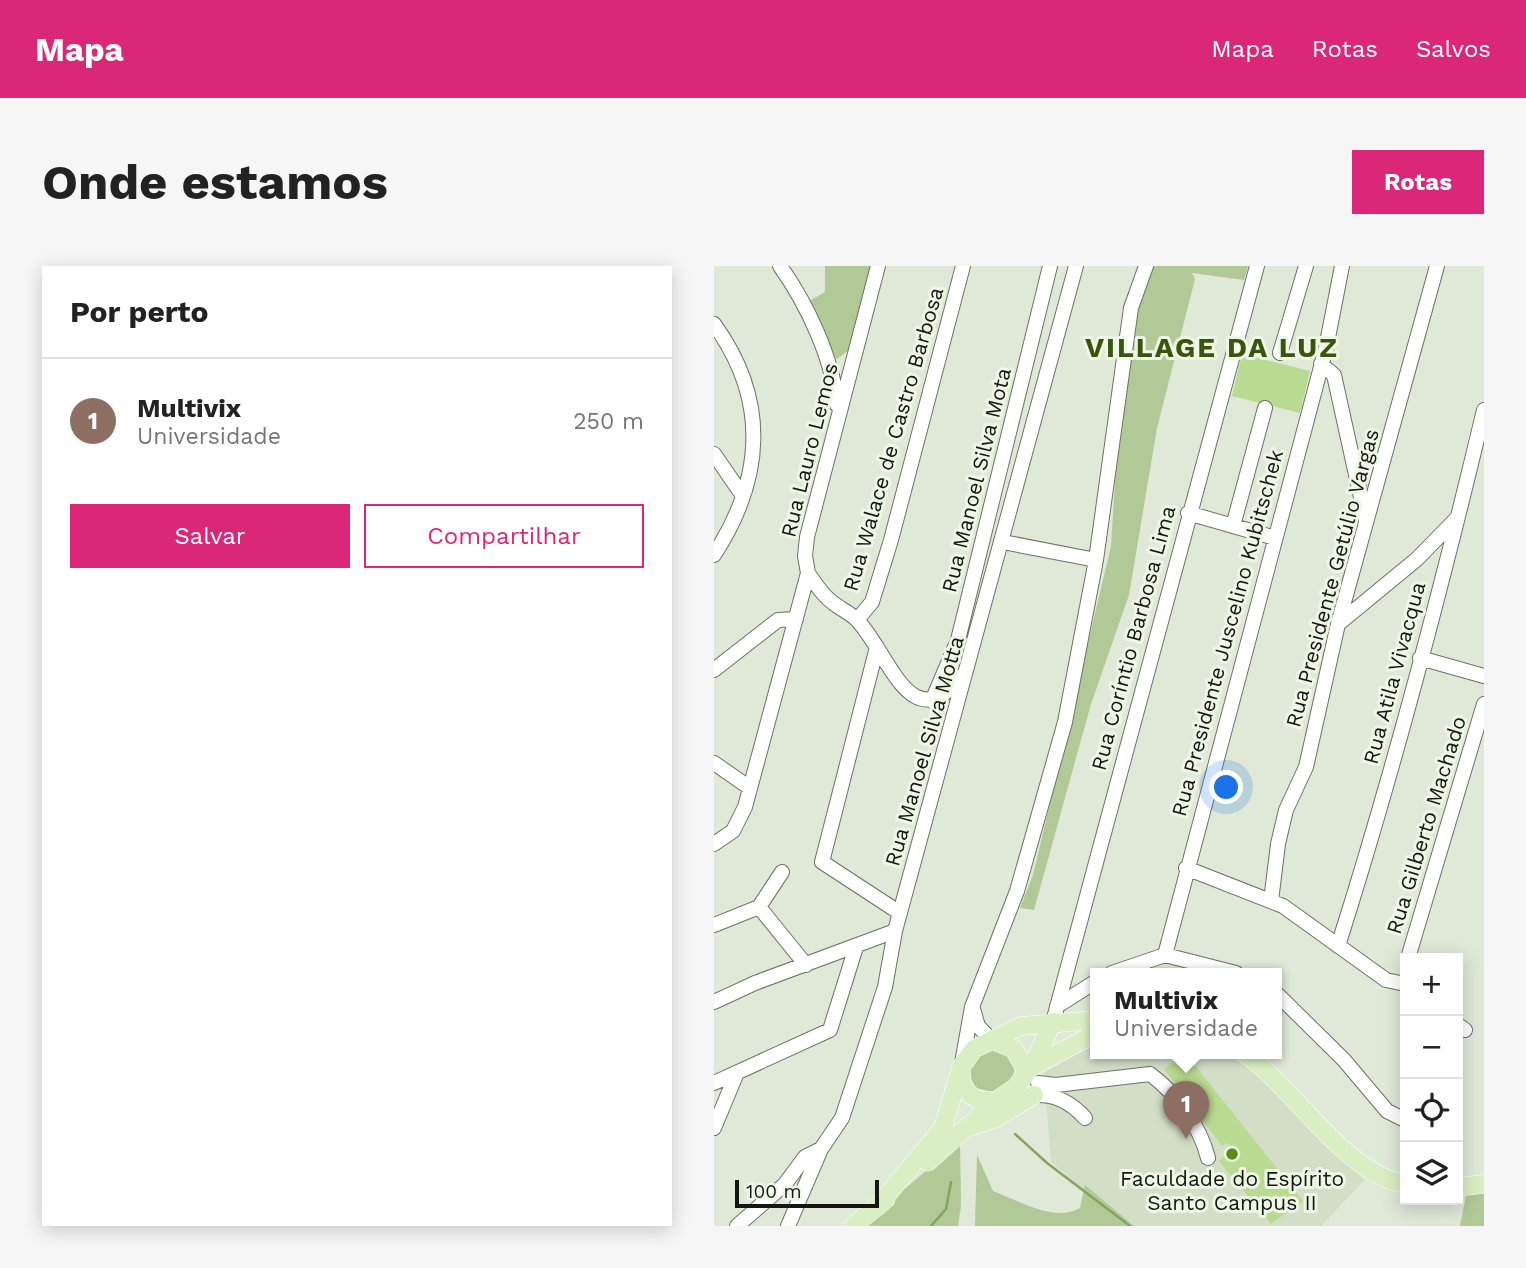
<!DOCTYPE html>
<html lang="pt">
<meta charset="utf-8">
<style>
body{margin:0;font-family:"Work Sans",sans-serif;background:#f6f6f6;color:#222}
.controls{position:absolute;right:21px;bottom:21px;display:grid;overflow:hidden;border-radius:0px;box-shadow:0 4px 18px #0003}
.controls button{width:63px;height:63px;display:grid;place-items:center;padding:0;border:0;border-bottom:2px solid #e0e0e0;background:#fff;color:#222;font:35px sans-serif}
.scale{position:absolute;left:21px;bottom:18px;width:144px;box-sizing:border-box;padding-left:7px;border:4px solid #141711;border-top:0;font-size:19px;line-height:24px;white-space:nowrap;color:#141711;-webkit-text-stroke:5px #eef6e6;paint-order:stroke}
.you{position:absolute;left:513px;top:522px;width:24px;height:24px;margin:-18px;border:5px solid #fff;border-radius:50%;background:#1a73e8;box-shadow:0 0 0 10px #1a73e833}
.badge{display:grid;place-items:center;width:46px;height:46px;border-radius:50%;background:#db2777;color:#fff;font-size:23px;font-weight:700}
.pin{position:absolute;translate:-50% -58px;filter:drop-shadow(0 2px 4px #0008)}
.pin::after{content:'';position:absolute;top:37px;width:24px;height:21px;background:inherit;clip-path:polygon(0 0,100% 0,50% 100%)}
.popup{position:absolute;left:376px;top:702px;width:192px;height:91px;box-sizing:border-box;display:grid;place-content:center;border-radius:0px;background:#fff;filter:drop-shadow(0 2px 5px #0005);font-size:23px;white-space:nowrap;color:#767676}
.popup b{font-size:26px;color:#222}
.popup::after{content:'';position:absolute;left:50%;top:100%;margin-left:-14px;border:14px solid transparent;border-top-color:#fff}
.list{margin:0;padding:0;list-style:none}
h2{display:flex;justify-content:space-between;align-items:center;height:91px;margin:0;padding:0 28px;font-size:30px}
h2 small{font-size:23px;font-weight:400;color:#767676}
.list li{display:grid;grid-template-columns:46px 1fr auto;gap:21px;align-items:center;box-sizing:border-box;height:126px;padding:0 28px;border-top:2px solid #e0e0e0}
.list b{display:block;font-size:26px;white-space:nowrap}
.list p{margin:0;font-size:23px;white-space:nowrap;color:#767676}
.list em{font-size:23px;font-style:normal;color:#767676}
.actions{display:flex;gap:14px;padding:21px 28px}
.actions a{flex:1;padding:16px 0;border:2px solid #db2777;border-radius:0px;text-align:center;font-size:24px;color:#db2777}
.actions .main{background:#db2777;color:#fff}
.icon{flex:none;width:38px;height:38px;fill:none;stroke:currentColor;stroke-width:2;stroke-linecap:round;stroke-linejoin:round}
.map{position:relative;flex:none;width:770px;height:960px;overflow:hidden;border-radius:0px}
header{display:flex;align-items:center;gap:42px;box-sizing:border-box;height:98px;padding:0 35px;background:#db2777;color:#fff}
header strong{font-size:33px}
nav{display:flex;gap:38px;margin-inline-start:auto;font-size:24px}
.intro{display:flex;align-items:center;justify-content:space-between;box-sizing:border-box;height:168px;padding:0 42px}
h1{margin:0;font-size:49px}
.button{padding:18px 32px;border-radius:0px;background:#db2777;color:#fff;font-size:24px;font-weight:700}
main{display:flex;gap:42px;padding:0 42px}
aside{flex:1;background:#fff;border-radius:0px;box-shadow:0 4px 18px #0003}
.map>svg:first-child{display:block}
</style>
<header>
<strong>Mapa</strong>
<nav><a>Mapa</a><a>Rotas</a><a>Salvos</a></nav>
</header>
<div class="intro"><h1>Onde estamos</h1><a class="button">Rotas</a></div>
<main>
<aside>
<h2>Por perto<small></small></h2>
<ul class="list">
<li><span class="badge" style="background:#8d6e63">1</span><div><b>Multivix</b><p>Universidade</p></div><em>250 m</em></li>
</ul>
<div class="actions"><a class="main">Salvar</a><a>Compartilhar</a></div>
</aside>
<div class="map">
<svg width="770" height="960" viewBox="0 0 770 960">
<rect width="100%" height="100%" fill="#e0e8d8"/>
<!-- built -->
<path fill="#d3dec7" d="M381,776V787H514L558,821L650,914L607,960H410L337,896L330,807Z"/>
<!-- green -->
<path fill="#b1c897" d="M111,0H161L136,83L123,93L113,84L92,37L111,26Z
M433,0H534L530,14L478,7L481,13L443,162L415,329L377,438L320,644L306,642L319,609L397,280L406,133L412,84Z
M284,781L303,798L297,814L278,826L258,821C247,802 267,785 284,781Z
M246,876L247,940L244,960H147Z
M263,889L279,925C303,934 341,957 366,942L371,919L420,960H261Z
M770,912V960H746L752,929Z"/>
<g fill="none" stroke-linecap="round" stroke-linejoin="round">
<!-- stream -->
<path stroke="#84a55d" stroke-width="2.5" d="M301,868L333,897L416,960
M217,960L232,943L237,916"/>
</g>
<!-- building -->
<path fill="#b9db91" d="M528,88L596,105L586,147L518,130Z
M471,787L589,935L557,958L505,895L519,883L513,877L508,880L450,803Z"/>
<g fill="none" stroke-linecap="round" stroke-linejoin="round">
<!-- minor casing -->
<g stroke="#6b7264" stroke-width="16">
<path id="minor" d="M66,0C93,38 119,93 123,139
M0,58C55,134 50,212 0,289
M566,87L592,0
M607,98L620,109L652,254
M0,188L29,230
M474,247L561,272
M519,260L551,142
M289,276L382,294
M94,307C101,317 108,329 118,336C126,343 137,347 144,355C177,391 197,476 250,408
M143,354L158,336L177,274L249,0
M624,358L703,293L743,252
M163,381L108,596L186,647
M706,392L770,410
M0,404L64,354L82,353
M218,435L244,374L336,0
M0,497L36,522
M0,578L19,565L31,541L94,307L91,290L93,271L164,0
M472,602L569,640L672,714L691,718
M557,635L564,578L572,544L592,501L624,358L723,0
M45,641L92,699
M0,659L45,641L68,606
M624,680C680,504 727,324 770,144
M451,689L522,707
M694,692L770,438
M398,707L451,689L612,82L628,0
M563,728L630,794L673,845L691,854
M0,736L41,717L181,665
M343,740L381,716
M259,743L264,760L277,774
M339,756L543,0
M744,759L751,764
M248,797L258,741L303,625L351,456L382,294L417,42L432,0
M0,817L116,764L142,681
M324,817L342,819L436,808C463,828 486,860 494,892
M312,830C337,826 355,834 371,852
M0,862L22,809
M23,960L71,918L91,891L107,883
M74,960L107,883L128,852L171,721L181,665L362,0"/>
</g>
<!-- major casing -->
<g stroke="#fff" stroke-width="19">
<path id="major" d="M277,774L300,783L312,805
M530,787C582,823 629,907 691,918
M319,798L339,756
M247,805C247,827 261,838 283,834
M259,860L282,852L320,829
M214,896L283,834L302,821L317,801L381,768
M744,921L770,918
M163,941L229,862L247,801L260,783L307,760L381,754
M139,960L172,933"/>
</g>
<!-- minor -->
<use href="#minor" stroke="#fff" stroke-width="14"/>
<!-- major -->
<use href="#major" stroke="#daeec3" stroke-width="18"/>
</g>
<!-- markers -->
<circle fill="#608a18" stroke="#eef6e6" stroke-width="2.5" cx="518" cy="888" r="7"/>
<g text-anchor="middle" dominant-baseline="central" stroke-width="6" stroke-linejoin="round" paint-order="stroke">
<!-- street labels -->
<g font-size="21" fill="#141711" stroke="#eef6e6">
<text transform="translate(179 173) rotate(-74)">Rua Walace de Castro Barbosa</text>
<text transform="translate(95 184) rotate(-76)">Rua Lauro Lemos</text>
<text transform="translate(262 214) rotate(-76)">Rua Manoel Silva Mota</text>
<text transform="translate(618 312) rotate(-75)">Rua Presidente Getúlio Vargas</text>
<text transform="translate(513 367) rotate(-75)">Rua Presidente Juscelino Kubitschek</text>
<text transform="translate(419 372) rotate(-75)">Rua Coríntio Barbosa Lima</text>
<text transform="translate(680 407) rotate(-75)">Rua Atila Vivacqua</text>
<text transform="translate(210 485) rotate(-74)">Rua Manoel Silva Motta</text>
<text transform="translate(712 559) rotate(-73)">Rua Gilberto Machado</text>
</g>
<!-- poi labels -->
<g font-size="21" fill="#141711" stroke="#eef6e6">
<text x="518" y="912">Faculdade do Espírito<tspan x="518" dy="24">Santo Campus II</tspan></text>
</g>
<!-- district labels -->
<g font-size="28" font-weight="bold" letter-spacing="2" fill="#39540d" stroke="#eef6e6">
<text x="498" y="81">VILLAGE DA LUZ</text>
</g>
</g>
</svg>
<div class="controls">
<button>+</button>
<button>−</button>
<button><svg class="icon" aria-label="locate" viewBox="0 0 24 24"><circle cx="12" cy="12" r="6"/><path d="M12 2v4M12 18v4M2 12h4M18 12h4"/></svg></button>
<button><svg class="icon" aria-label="layers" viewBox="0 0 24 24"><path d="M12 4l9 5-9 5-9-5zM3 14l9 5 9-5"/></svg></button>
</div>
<div class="scale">100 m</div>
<div class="you"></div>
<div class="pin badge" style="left:472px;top:873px;background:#8d6e63">1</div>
<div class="popup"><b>Multivix</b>Universidade</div>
</div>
</main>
